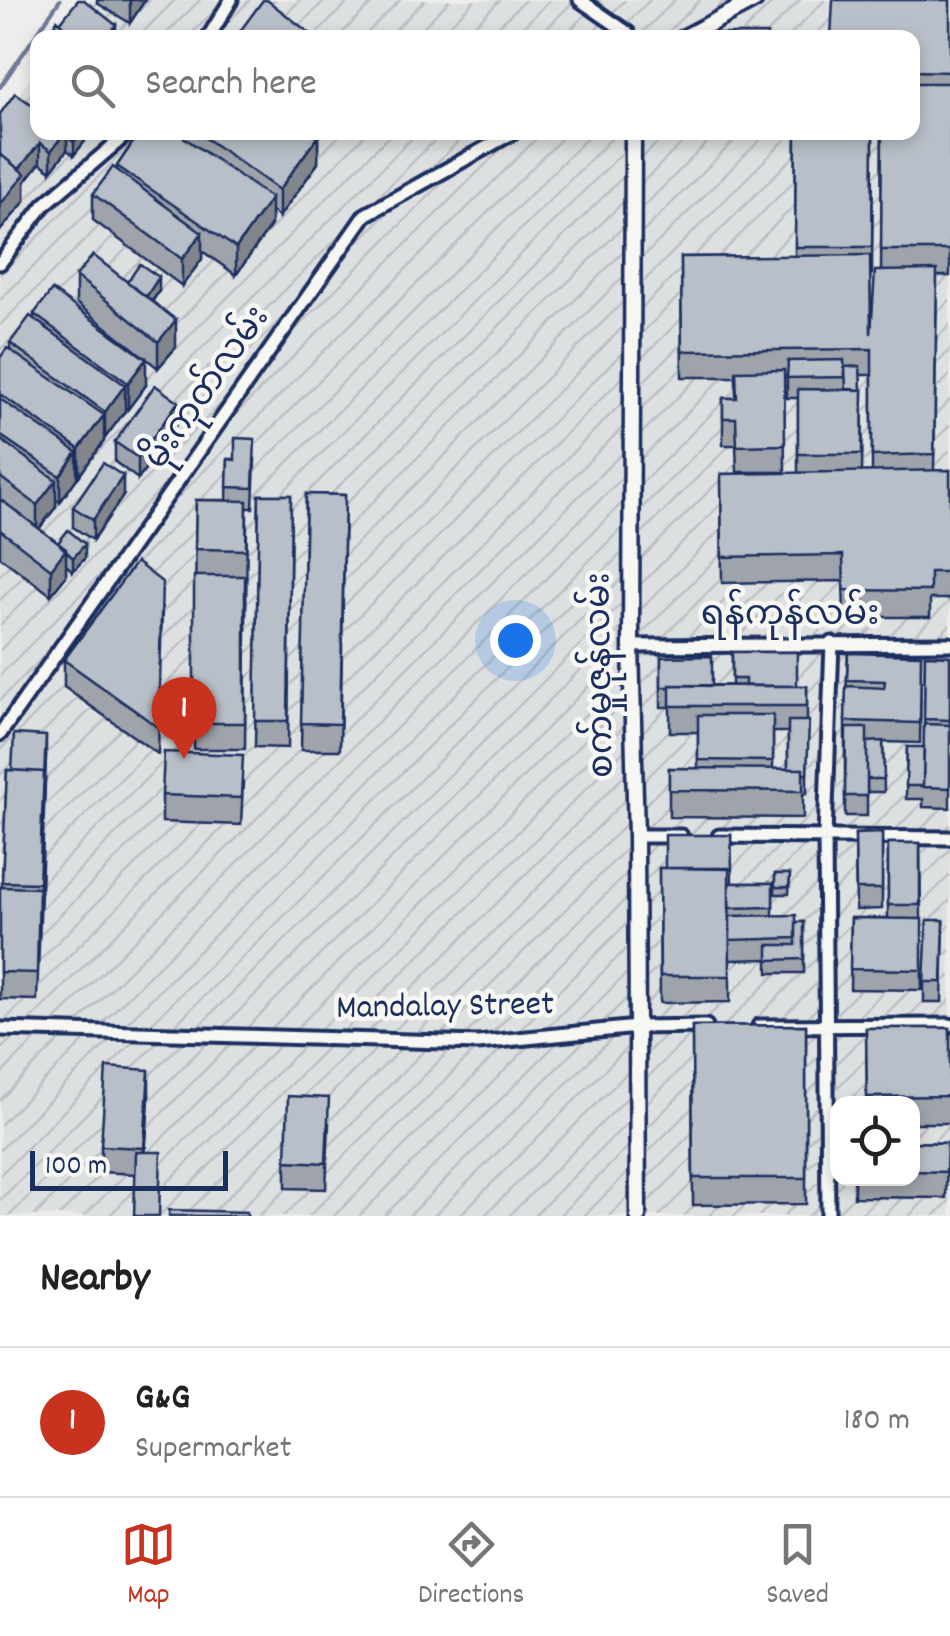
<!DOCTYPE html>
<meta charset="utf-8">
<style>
body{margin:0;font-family:Dekko,"Noto Sans Myanmar",sans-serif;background:#f2f2f2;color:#222}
.controls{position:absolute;right:30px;bottom:30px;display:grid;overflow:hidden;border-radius:20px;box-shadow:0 5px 15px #0003}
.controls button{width:90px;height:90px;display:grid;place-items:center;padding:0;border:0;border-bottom:2px solid #e0e0e0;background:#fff;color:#222;font:50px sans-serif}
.scale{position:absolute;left:30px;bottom:25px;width:198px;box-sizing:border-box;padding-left:10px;border:5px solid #1b2f5e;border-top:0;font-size:28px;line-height:35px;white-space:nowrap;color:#1b2f5e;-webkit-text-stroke:8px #f6f6f2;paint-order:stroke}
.you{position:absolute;left:515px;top:640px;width:35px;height:35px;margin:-25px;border:8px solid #fff;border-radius:50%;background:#1a73e8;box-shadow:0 0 0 15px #1a73e833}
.badge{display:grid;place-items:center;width:65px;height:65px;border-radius:50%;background:#c8321e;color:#fff;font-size:32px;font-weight:700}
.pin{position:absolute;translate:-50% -82px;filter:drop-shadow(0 2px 5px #0008)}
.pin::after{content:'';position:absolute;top:52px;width:35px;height:30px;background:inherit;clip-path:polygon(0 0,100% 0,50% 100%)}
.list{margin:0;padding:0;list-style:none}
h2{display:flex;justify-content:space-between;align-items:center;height:130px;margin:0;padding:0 40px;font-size:42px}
h2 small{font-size:32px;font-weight:400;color:#767676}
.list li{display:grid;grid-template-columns:65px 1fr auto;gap:30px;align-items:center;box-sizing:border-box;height:150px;padding:0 40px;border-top:2px solid #e0e0e0}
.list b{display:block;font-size:38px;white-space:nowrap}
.list p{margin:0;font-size:32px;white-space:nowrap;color:#767676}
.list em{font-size:32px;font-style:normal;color:#767676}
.icon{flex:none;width:55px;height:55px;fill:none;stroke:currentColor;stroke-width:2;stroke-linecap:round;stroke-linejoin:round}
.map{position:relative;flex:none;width:950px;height:1216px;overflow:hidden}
.search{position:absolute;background:#fff;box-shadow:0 5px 15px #0003;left:30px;right:30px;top:30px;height:110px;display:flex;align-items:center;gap:25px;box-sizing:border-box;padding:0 35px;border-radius:20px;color:#767676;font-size:38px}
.sheet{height:280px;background:#fff}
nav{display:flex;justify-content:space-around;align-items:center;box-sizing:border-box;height:140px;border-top:2px solid #e0e0e0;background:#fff;font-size:28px;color:#767676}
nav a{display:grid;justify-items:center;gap:5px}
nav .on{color:#c8321e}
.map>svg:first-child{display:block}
</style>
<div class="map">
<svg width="950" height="1216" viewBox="0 0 950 1216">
<defs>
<pattern id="industrial-furrows" width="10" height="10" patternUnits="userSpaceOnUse" patternTransform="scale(2.5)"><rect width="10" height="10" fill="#dde0e1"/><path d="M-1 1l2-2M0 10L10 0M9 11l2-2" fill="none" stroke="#bdc0c3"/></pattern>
</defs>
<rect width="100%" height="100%" fill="#edeeec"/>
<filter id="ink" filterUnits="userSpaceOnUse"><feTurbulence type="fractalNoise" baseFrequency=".01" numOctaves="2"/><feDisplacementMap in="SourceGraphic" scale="20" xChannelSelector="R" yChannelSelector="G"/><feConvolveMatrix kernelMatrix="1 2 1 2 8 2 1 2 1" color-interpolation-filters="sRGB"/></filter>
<g filter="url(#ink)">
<!-- industrial -->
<path fill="url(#industrial-furrows)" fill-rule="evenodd" d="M88,0H950V1216H0V118L37,70L38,132H912V38L63,37ZM838,1104H912V1178H838Z"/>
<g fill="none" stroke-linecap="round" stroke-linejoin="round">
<!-- stream -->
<path stroke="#6e7a96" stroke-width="4" d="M0,87L60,0"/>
<!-- minor casing -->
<g stroke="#1b2f5e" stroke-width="19">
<path id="minor" d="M580,0L628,33L629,38
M208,38L231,0
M0,263L44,205L129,132
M631,646L950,644
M0,734L365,215L514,132
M636,836H681
M719,836L950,838
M759,1026L950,1025
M0,1029L478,1043L637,1027L706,1026
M828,1216L825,836L832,643"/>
</g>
<!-- tertiary casing -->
<g stroke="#1b2f5e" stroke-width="21">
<path id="tertiary" d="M683,38L755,0
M633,132L631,646L636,836L638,1216"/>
</g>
<!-- minor -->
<use href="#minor" stroke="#f6f6f2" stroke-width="11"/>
<!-- tertiary -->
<use href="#tertiary" stroke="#f6f6f2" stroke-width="14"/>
</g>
<!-- wall -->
<path fill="#9fa4ac" stroke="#1b2f5e" stroke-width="2.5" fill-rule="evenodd" d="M97,0H145L130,23L97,3Z
M950,0V276H937L934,471L950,470V599H930V617H844L843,581L722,583L721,474L798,473V398H787V376H784L785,472H737L736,445H723V398H736V377H682L681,257L795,256L796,132H873L872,274H870L871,334L881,271L882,132H912V38ZM860,375H872V472H862L863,390H861Z
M38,47V82L34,79V52Z
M38,132H85V141L74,155L67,150L51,171L40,163L25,182V201L0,231Z
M140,132H323L318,139V163L279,217L271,211V225L236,275L202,251V259L182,286L93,220V194L117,170V166Z
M76,276L127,282L159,291L152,302L176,347L158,368L76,303Z
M34,314L146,385L128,409L125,407V411L105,438L104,437V441L79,476L77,474V478L60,502L56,499V507L39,529L58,543L85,558L73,571L66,565V576L51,595L0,557V358L10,350V343L34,320Z
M178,422L138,479L115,462V442Z
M228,459H255L253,508H247L245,749H194L196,500H227Z
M306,494L345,495L340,750H301Z
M259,495H291L288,748L255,747Z
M123,496L93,540L73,527V507Z
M162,608L158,754L64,687V660Z
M732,652L797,686H807V794H803V818L669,817V768L698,769V732H670V707H661V657L712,686H732ZM773,732H788V769H773Z
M848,653L921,655L920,743L883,742L884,792H867V752V816H845V721Z
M925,655L950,656V808L923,807V799H906L907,747L924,749Z
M46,756L37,1000L0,999V887H2L7,770H12Z
M243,782L241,825L162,822V795Z
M882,833V909L856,910L855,834Z
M731,835L732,883H773V915L796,922H804V973H768V959L730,960V1002L660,1003L659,868H665Z
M888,843H920L922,990L850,989L851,918H888Z
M775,874H790L789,894H775Z
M944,920L942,1002H924V982Z
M806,1025V1204L693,1205L692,1026Z
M866,1028H950V1123H912V1104H867Z
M149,1097L145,1152L135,1174L101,1172V1146Z
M329,1124L326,1189L286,1188V1161Z
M912,1142L947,1143L946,1198L854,1197V1178H912Z"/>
<!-- shaded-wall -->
<path fill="#82868c" stroke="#1b2f5e" stroke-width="2.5" d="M130,0H145L130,23Z
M116,25V38H106Z
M65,132H67V150L51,171V151Z
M81,132H85V141L74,155V142Z
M318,136V163L279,217V190Z
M40,143V163L25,182V201L0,231V205L19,169Z
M271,198V225L236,275V248Z
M202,233V259L182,286V259Z
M159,277V291L142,316V302Z
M176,320V347L158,368V342Z
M146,359V385L128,409V383Z
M125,385V411L105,438V412Z
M178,402V422L138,479V458Z
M104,415V441L79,476V449Z
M77,452V478L60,502V476Z
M123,476V496L93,540V520Z
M56,480V507L37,531V505Z
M85,544V558L73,571V558Z
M66,549V576L51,595V569Z
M46,736V756L39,910V883Z
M149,1070V1097L144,1175V1148Z"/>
<!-- building -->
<path fill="#b9bfc8" stroke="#1b2f5e" stroke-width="2.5" d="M78,0H84L116,25L106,38H77L60,23Z
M263,0H267L316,38H235Z
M833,0H950V72L912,71V38H831Z
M57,20L77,38H45Z
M714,34H767V38H714Z
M912,83H950V250H881L882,132H912Z
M15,93L38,109V132H65L51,151L40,143L19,169L0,154V114Z
M67,132H81L74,142L67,137Z
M140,132H176L271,198L236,248L117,166Z
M197,132H312L318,136L279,190Z
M796,132H873L872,247H795Z
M0,154L25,174L0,205Z
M113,167L202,233L182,259L93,194Z
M93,255L176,320L158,342L76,276Z
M870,255L871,334L875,271L937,270L934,454L872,456V349L682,351L681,257Z
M140,264L159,277L146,297L127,282Z
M52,290L146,359L128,383L34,314Z
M30,316L125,385L105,412L10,343Z
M7,348L104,415L79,449L0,394V358Z
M844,360L845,377L787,378L788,361Z
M860,366L861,390L846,389L845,367Z
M784,370L785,445L737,446L736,418H723V398H737L736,371Z
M155,385L178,402L138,458L115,442Z
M798,389L863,390L862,454H798Z
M0,399L77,452L60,476L0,435Z
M235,438L255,439L253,488L227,487L228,459L235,460Z
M0,439L56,480L37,505L0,477Z
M103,463L123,476L93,520L73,507Z
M950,470V572H930V591L844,590L843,555L722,557L721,474Z
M306,494L345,495L340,724L301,723Z
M259,495H291L288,721H255Z
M0,499L66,549L51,569L0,530Z
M196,500L247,501L246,550L195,549Z
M68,530L85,544L73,558L58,543Z
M136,562L162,582L158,727L64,660Z
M194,576H245V723H194Z
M732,652H797V686H745V679H732Z
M848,653L921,655L920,723L845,721L846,686L884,688L885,681L847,680Z
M925,655L950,656V720L924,719Z
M712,656V686L670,685V687H661V657Z
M670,685L807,686V706H670Z
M698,715H773V761L698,760Z
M788,721H809L807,774H803V769H788Z
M924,724L950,725V788L923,787Z
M846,728H867V796H845Z
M14,734L46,736L44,778V772L12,770Z
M883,741L884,779H867V742Z
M907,747H924L923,786H906Z
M164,752L243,755L241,798L162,795Z
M669,768L803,769V791L669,790Z
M7,770L44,772L39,883L2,882Z
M882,833V889H856L855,834Z
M665,835H731L732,869L665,868Z
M888,843H920V905H888Z
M659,868H729L730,976H660Z
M775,874H790L789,887H775Z
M729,883H773V907L729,908Z
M0,887L39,888L37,973L0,972Z
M796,915V938L730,940V916Z
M851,918L922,919V970L850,969Z
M927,920H944L942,982H924Z
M796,922H804V959L768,960V945H796Z
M806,1025V1178H693L692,1026Z
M866,1028H950V1096L867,1097Z
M106,1067L149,1070L144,1148L101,1146Z
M288,1096L329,1098L326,1163L286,1161Z
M912,1142L947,1143L946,1172L912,1171Z
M136,1152H161L159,1216H134Z
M169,1210L247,1212V1216H169Z"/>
</g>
<g text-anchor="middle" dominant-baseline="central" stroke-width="9" stroke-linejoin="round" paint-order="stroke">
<!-- street labels -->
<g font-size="35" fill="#1b2f5e" stroke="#f6f6f2">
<text transform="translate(209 389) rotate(-55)">မိုးကုတ်လမ်း</text>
<text x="790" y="617">ရန်ကုန်လမ်း</text>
<text transform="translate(603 675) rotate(-91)">စက်မှုဇုန်လမ်း</text>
<text transform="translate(445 1008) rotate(-1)">Mandalay Street</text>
</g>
</g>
</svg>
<div class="controls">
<button><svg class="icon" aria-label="locate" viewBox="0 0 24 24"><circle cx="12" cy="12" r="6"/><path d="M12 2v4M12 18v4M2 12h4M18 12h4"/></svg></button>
</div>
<div class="scale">100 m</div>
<div class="you"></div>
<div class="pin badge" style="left:184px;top:759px">1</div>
<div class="search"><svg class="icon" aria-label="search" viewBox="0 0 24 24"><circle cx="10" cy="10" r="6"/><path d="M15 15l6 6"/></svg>Search here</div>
</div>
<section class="sheet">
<h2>Nearby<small></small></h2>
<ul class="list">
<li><span class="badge">1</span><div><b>G&amp;G</b><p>Supermarket</p></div><em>180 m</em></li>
</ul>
</section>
<nav>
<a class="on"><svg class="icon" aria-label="map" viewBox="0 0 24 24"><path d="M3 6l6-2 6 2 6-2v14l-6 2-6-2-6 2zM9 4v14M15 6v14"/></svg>Map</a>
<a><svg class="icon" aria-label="directions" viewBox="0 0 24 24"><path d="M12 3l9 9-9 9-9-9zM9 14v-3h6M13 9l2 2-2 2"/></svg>Directions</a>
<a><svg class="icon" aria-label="saved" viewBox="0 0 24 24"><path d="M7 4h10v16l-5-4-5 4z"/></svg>Saved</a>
</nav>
